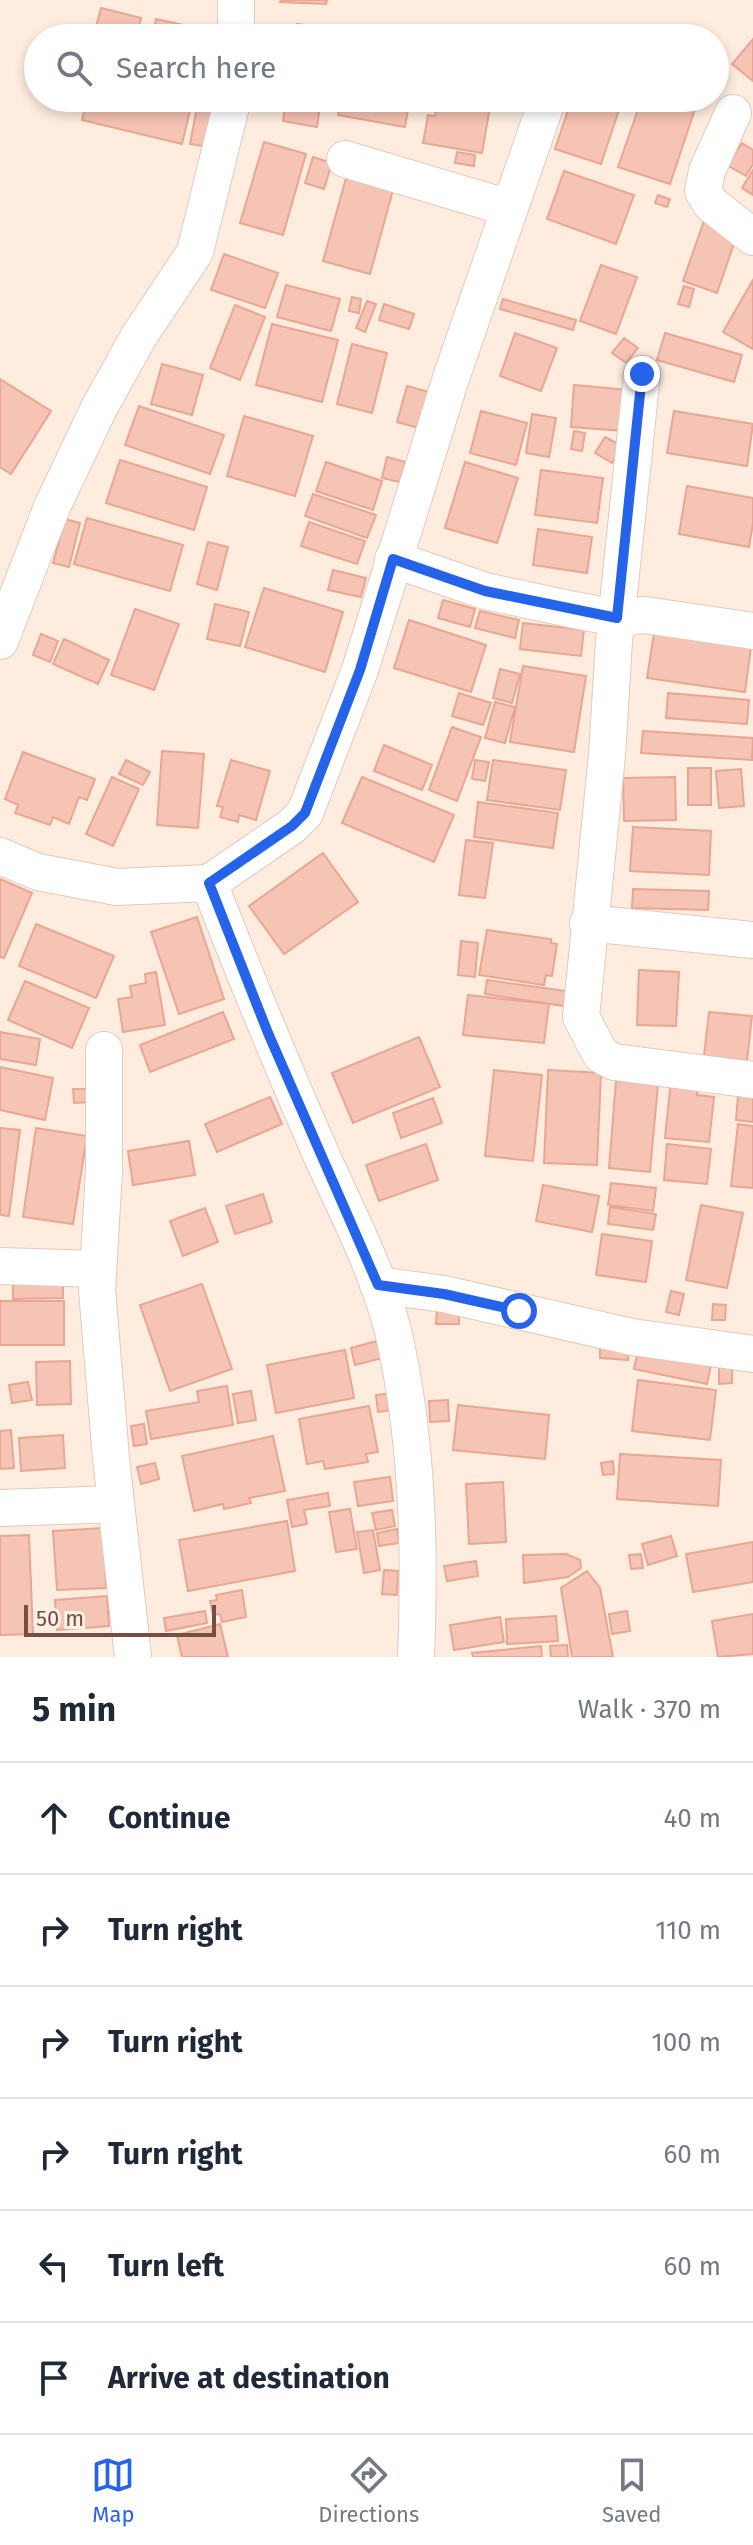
<!DOCTYPE html>
<meta charset="utf-8">
<style>
body{margin:0;font-family:"Fira Sans",sans-serif;background:#f2f2f3;color:#1f2937}
.scale{position:absolute;left:24px;bottom:20px;width:192px;box-sizing:border-box;padding-left:8px;border:4px solid #764e45;border-top:0;font-size:22px;line-height:28px;white-space:nowrap;color:#764e45;-webkit-text-stroke:6px #fff1e6;paint-order:stroke}
.stop{position:absolute;width:24px;height:24px;margin:-18px;border:6px solid #2563eb;border-radius:50%;background:#fff}
.stop.end{background:#2563eb;border-color:#fff;box-shadow:0 2px 8px #0008}
.list{margin:0;padding:0;list-style:none}
h2{display:flex;justify-content:space-between;align-items:center;height:104px;margin:0;padding:0 32px;font-size:34px}
h2 small{font-size:26px;font-weight:400;color:#747a83}
.list li{display:grid;grid-template-columns:52px 1fr auto;gap:24px;align-items:center;box-sizing:border-box;height:112px;padding:0 32px;border-top:2px solid #e0e1e3}
.list b{display:block;font-size:30px;white-space:nowrap}
.list em{font-size:26px;font-style:normal;color:#747a83}
.icon{flex:none;width:44px;height:44px;fill:none;stroke:currentColor;stroke-width:2;stroke-linecap:round;stroke-linejoin:round}
.map{position:relative;flex:none;width:753px;height:1657px;overflow:hidden}
.search{position:absolute;background:#fff;box-shadow:0 4px 12px #0003;left:24px;right:24px;top:24px;height:88px;display:flex;align-items:center;gap:20px;box-sizing:border-box;padding:0 28px;border-radius:44px;color:#747a83;font-size:30px}
.sheet{height:776px;background:#fff}
nav{display:flex;justify-content:space-around;align-items:center;box-sizing:border-box;height:112px;border-top:2px solid #e0e1e3;background:#fff;font-size:22px;color:#747a83}
nav a{display:grid;justify-items:center;gap:4px}
nav .on{color:#2563eb}
.map>svg:first-child{display:block}
</style>
<div class="map">
<svg width="753" height="1657" viewBox="0 0 753 1657">
<rect width="100%" height="100%" fill="#feedde"/>
<!-- building -->
<path fill="#f6c4b4" stroke="#e9a693" stroke-width="2" d="M281,0H327L326,4L280,2Z
M101,8L141,18L136,38H93Z
M156,19L202,29L200,38H152Z
M297,24L331,28L329,38H295Z
M753,39V81L732,64Z
M87,98H193L182,144L82,120Z
M286,98H321L317,127L283,121Z
M341,98H410L405,127L338,115Z
M438,98L490,107L482,153L423,143L428,115L435,116Z
M454,98H501L499,107Z
M572,98H623L601,164L555,149Z
M642,98H662L695,109L670,184L618,167Z
M197,107L217,111L209,147L190,144Z
M264,142L306,154L283,235L240,223Z
M742,143L753,150V164L746,176L727,165Z
M457,152L475,155L474,166L455,163Z
M313,157L332,163L324,189L305,183Z
M753,170V195L742,188Z
M564,171L634,195L616,244L547,219Z
M346,178L393,190L370,274L323,261Z
M658,195L670,199L667,207L655,203Z
M706,215L740,226L717,293L683,281Z
M224,254L278,273L265,308L211,290Z
M601,265L637,277L616,334L580,321Z
M753,280V349L723,332Z
M286,285L340,299L331,331L277,317Z
M684,286L694,289L689,307L678,304Z
M352,297L361,299L359,313L349,311Z
M503,299L576,320L573,330L500,309Z
M367,301L376,304L365,332L356,328Z
M384,304L414,314L409,329L379,320Z
M235,305L265,317L240,380L210,368Z
M272,324L338,340L322,402L256,385Z
M515,333L557,348L541,391L500,376Z
M665,333L742,355L734,382L657,360Z
M624,338L638,348L626,363L612,353Z
M352,344L387,353L372,413L337,404Z
M162,364L203,375L192,415L151,404Z
M0,379L51,411L11,474L0,467Z
M574,385L628,390L624,431L571,427Z
M407,386L429,392L419,428L397,422Z
M139,406L224,435L210,474L125,445Z
M481,411L527,423L516,465L470,453Z
M674,411L753,424L747,466L667,453Z
M532,414L556,418L549,457L526,453Z
M244,416L313,436L295,496L227,476Z
M574,431L585,433L582,451L571,449Z
M605,437L622,446L612,463L595,453Z
M387,457L405,462L400,482L382,478Z
M120,460L207,487L194,530L106,503Z
M326,462L382,481L373,510L316,491Z
M465,462L518,478L497,543L445,528Z
M541,470L603,478L597,523L535,515Z
M687,486L753,498V524L749,547L679,534Z
M313,494L376,515L367,538L305,516Z
M87,518L183,545L170,591L74,564Z
M65,519L80,523L69,567L53,563Z
M309,522L365,541L357,564L301,546Z
M538,529L592,537L587,573L533,565Z
M208,542L228,547L217,590L197,584Z
M333,570L366,578L361,597L328,590Z
M264,588L343,612L325,672L245,647Z
M443,600L475,609L470,627L438,618Z
M215,604L249,612L240,646L207,639Z
M135,609L179,624L154,690L111,675Z
M480,611L519,620L515,638L475,628Z
M409,620L486,645L471,692L394,668Z
M523,623L584,630L581,656L520,649Z
M654,633L751,647L745,692L647,678Z
M41,634L58,641L50,662L33,655Z
M64,639L109,660L98,684L53,664Z
M523,666L586,676L574,752L510,742Z
M500,669L520,674L512,703L493,698Z
M459,693L491,703L483,725L452,716Z
M668,693L749,700L747,724L666,718Z
M495,702L515,707L505,743L485,738Z
M452,727L481,737L457,801L429,790Z
M643,731L753,738L752,760L641,753Z
M384,745L432,765L422,790L374,771Z
M162,751L204,754L198,828L157,825Z
M23,752L95,779L87,800L79,797L69,824L53,817L50,825L15,813L18,805L5,799Z
M126,760L150,772L143,785L119,774Z
M231,760L270,771L256,820L239,815L238,822L220,817L223,807L217,806Z
M475,760L489,762L485,781L472,779Z
M493,760L566,770L560,810L487,800Z
M688,768H711V805H688Z
M741,769L744,806L719,808L716,771Z
M112,777L139,789L113,846L86,834Z
M362,777L454,815L434,862L342,823Z
M675,777L676,820L624,821L623,778Z
M478,802L558,813L553,848L474,837Z
M633,827L711,831L709,875L630,871Z
M466,840L493,843L485,898L459,895Z
M323,853L358,902L284,954L249,906Z
M0,879L32,893L4,958L0,957Z
M633,889L709,891L708,910L632,908Z
M197,917L224,999L179,1014L151,932Z
M36,924L114,956L96,998L19,966Z
M487,930L551,939V943L557,944L552,976L546,975L544,985L479,975Z
M461,941L478,943L475,977L458,975Z
M639,970L679,972L676,1026L637,1025Z
M156,972L165,1025L123,1032L118,999L132,997L130,986L146,983L145,974Z
M487,980L566,991L564,1006L485,994Z
M25,981L89,1008L72,1048L8,1020Z
M468,995L549,1004L544,1043L463,1035Z
M223,1012L234,1039L150,1072L140,1045Z
M709,1012L752,1016L747,1061L704,1056Z
M0,1032L40,1039L36,1065L0,1059Z
M419,1037L440,1087L353,1123L332,1073Z
M0,1067L53,1078L45,1120L0,1110Z
M494,1070L542,1075L533,1161L485,1156Z
M548,1070L601,1073L597,1165L544,1163Z
M671,1080L698,1083L697,1095L714,1097L709,1142L665,1138Z
M616,1081L658,1084L650,1172L609,1168Z
M73,1089H91L92,1102L74,1103Z
M738,1095L753,1096V1122L736,1120Z
M270,1097L282,1124L217,1152L205,1124Z
M433,1098L442,1123L401,1138L393,1113Z
M738,1124L753,1126V1188L731,1186Z
M0,1128L20,1130L9,1216L0,1215Z
M36,1128L87,1136L73,1224L23,1217Z
M189,1141L195,1175L133,1185L128,1151Z
M426,1144L438,1180L379,1201L366,1165Z
M667,1144L711,1149L707,1184L664,1180Z
M611,1183L656,1188L653,1211L608,1205Z
M543,1185L599,1196L592,1232L536,1221Z
M263,1194L272,1222L235,1234L226,1206Z
M701,1205L743,1213L727,1288L686,1280Z
M610,1207L656,1214L653,1230L608,1224Z
M205,1208L218,1242L183,1256L170,1221Z
M602,1234L652,1241L646,1282L596,1275Z
M63,1280V1298L13,1299V1282Z
M202,1284L232,1369L170,1391L140,1305Z
M671,1291L684,1294L679,1315L666,1312Z
M0,1301H64V1345H0Z
M713,1304L726,1305L725,1320H712Z
M437,1309L459,1310V1324H436Z
M377,1341L382,1358L355,1365L351,1348Z
M639,1345L712,1360L707,1384L634,1369Z
M600,1346L629,1347L628,1360L600,1358Z
M345,1350L354,1398L276,1413L267,1365Z
M70,1361L71,1404L37,1405L36,1362Z
M719,1365H732V1383L719,1384Z
M638,1380L716,1390L710,1440L632,1431Z
M28,1382L32,1400L12,1403L9,1385Z
M227,1386L233,1425L151,1439L146,1411L199,1402L197,1391Z
M251,1391L256,1420L238,1423L233,1394Z
M392,1393L395,1410L378,1412L376,1395Z
M448,1400L449,1421L430,1422L429,1401Z
M458,1405L549,1415L545,1459L453,1450Z
M369,1406L378,1452L366,1454L368,1462L325,1469L323,1461L307,1464L299,1419Z
M144,1424L147,1444L134,1446L131,1426Z
M11,1430L14,1468L0,1469V1431Z
M63,1435L65,1468L21,1471L19,1438Z
M273,1436L285,1491L249,1498L251,1503L224,1509L223,1504L194,1511L182,1456Z
M620,1454L721,1460L718,1506L617,1499Z
M613,1461L614,1474L603,1475L601,1463Z
M155,1463L159,1479L141,1484L137,1467Z
M390,1477L393,1501L358,1506L354,1482Z
M503,1482L506,1542L469,1544L466,1484Z
M328,1493L330,1506L304,1510L307,1524L292,1527L287,1500Z
M350,1509L357,1549L336,1552L329,1512Z
M392,1510L395,1526L376,1530L372,1513Z
M287,1521L295,1571L188,1591L179,1540Z
M103,1528L106,1588L57,1590L53,1531Z
M397,1529L399,1543L379,1546L377,1533Z
M373,1530L380,1570L364,1573L357,1532Z
M29,1535L33,1634L0,1635V1536Z
M671,1536L677,1556L648,1565L642,1544Z
M753,1542V1582L693,1592L686,1554Z
M566,1554L580,1560L581,1568L568,1577L524,1583L523,1555Z
M641,1554L643,1568L631,1569L629,1555Z
M476,1561L478,1576L447,1581L444,1566Z
M384,1570L398,1571L397,1595L382,1594Z
M587,1571L600,1588L613,1657H572L561,1588Z
M242,1590L246,1617L222,1622L220,1614L213,1615L210,1601L217,1600L216,1595Z
M107,1596L109,1626L57,1630L55,1600Z
M205,1611L207,1623L166,1631L164,1618Z
M627,1611L630,1631L612,1634L609,1614Z
M753,1614V1654L718,1657L712,1621Z
M556,1616L558,1641L507,1644L506,1619Z
M500,1617L504,1642L454,1650L450,1625Z
M220,1624L228,1657H182L177,1635Z
M567,1645L568,1657H551L550,1646Z
M541,1646L542,1657H473L472,1653Z"/>
<g fill="none" stroke-linecap="round" stroke-linejoin="round">
<!-- minor casing -->
<g stroke="#e4c9bd" stroke-width="38">
<path id="minor" d="M236,0V38
M733,113L707,171L703,191L711,204L753,237
M345,159L509,208
M642,374L614,641L607,755L581,1017L601,1055L614,1062L753,1080
M393,559L485,591L574,610L617,618L645,615L753,631
M0,641L52,507L99,408L139,336L195,252L233,98
M0,856L38,872L117,887L209,883L292,826L305,813L360,670L451,378L548,98
M209,883C244,973 281,1063 320,1152C348,1215 384,1281 397,1349C418,1450 420,1554 416,1657
M588,923L753,940
M104,1050V1171L97,1290L111,1458L133,1657
M0,1266L98,1269
M378,1285L444,1294L632,1337L753,1354
M0,1508L116,1504"/>
</g>
<!-- minor -->
<use href="#minor" stroke="#fff" stroke-width="36"/>
</g>
<g fill="none" stroke-linecap="round" stroke-linejoin="round">
<!-- route -->
<path stroke="#2563eb" stroke-width="10" d="M519,1311L444,1294L378,1285L268,1033L209,883L292,826L305,813L360,670L393,559L485,591L617,618L642,374"/>
</g>
</svg>
<div class="scale">50 m</div>
<div class="stop" style="left:519px;top:1311px"></div>
<div class="stop end" style="left:642px;top:374px"></div>
<div class="search"><svg class="icon" aria-label="search" viewBox="0 0 24 24"><circle cx="10" cy="10" r="6"/><path d="M15 15l6 6"/></svg>Search here</div>
</div>
<section class="sheet">
<h2>5 min<small>Walk · 370 m</small></h2>
<ul class="list">
<li><svg class="icon" aria-label="ahead" viewBox="0 0 24 24"><path d="M12 20V5M6 11l6-6 6 6"/></svg><div><b>Continue</b></div><em>40 m</em></li>
<li><svg class="icon" aria-label="right" viewBox="0 0 24 24"><path d="M7 20v-9h11M14 6l5 5-5 5"/></svg><div><b>Turn right</b></div><em>110 m</em></li>
<li><svg class="icon" aria-label="right" viewBox="0 0 24 24"><path d="M7 20v-9h11M14 6l5 5-5 5"/></svg><div><b>Turn right</b></div><em>100 m</em></li>
<li><svg class="icon" aria-label="right" viewBox="0 0 24 24"><path d="M7 20v-9h11M14 6l5 5-5 5"/></svg><div><b>Turn right</b></div><em>60 m</em></li>
<li><svg class="icon" aria-label="left" viewBox="0 0 24 24"><path d="M17 20v-9H6M10 6l-5 5 5 5"/></svg><div><b>Turn left</b></div><em>60 m</em></li>
<li><svg class="icon" aria-label="arrive" viewBox="0 0 24 24"><path d="M6 21V4h12l-3 4 3 4H6"/></svg><div><b>Arrive at destination</b></div></li>
</ul>
</section>
<nav>
<a class="on"><svg class="icon" aria-label="map" viewBox="0 0 24 24"><path d="M3 6l6-2 6 2 6-2v14l-6 2-6-2-6 2zM9 4v14M15 6v14"/></svg>Map</a>
<a><svg class="icon" aria-label="directions" viewBox="0 0 24 24"><path d="M12 3l9 9-9 9-9-9zM9 14v-3h6M13 9l2 2-2 2"/></svg>Directions</a>
<a><svg class="icon" aria-label="saved" viewBox="0 0 24 24"><path d="M7 4h10v16l-5-4-5 4z"/></svg>Saved</a>
</nav>
